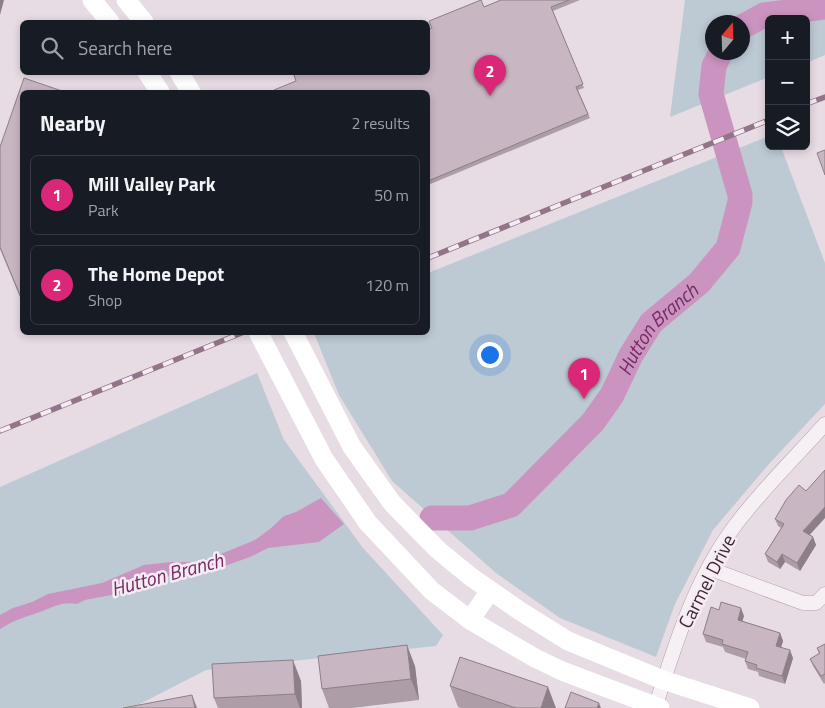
<!DOCTYPE html>
<meta charset="utf-8">
<style>
body{margin:0;font-family:"Titillium Web",sans-serif;background:#242831;color:#f1f3f6}
.controls{position:absolute;right:15px;top:15px;display:grid;overflow:hidden;border-radius:8px;box-shadow:0 2px 8px #0003}
.controls button{width:45px;height:45px;display:grid;place-items:center;padding:0;border:0;border-bottom:1px solid #363941;background:#171b24;color:#f1f3f6;font:25px sans-serif}
.compass{position:absolute;left:705px;top:15px;width:45px;height:45px;border-radius:50%;background:#171b24;box-shadow:0 2px 8px #0003;rotate:19deg}
.you{position:absolute;left:489px;top:354px;width:18px;height:18px;margin:-12px;border:4px solid #fff;border-radius:50%;background:#1a73e8;box-shadow:0 0 0 8px #1a73e833}
.badge{display:grid;place-items:center;width:32px;height:32px;border-radius:50%;background:#db2777;color:#fff;font-size:16px;font-weight:700}
.pin{position:absolute;translate:-50% -41px;filter:drop-shadow(0 1px 2px #0008)}
.pin::after{content:'';position:absolute;top:26px;width:18px;height:15px;background:inherit;clip-path:polygon(0 0,100% 0,50% 100%)}
.list{margin:0;padding:0;list-style:none}
h2{display:flex;justify-content:space-between;align-items:center;height:65px;margin:0;padding:0 20px;font-size:21px}
h2 small{font-size:16px;font-weight:400;color:#9ea1a6}
.list li{display:grid;grid-template-columns:32px 1fr auto;gap:15px;align-items:center;box-sizing:border-box;height:80px;margin:0 10px 10px;padding:0 10px;border:1px solid #363941;border-radius:8px}
.list b{display:block;font-size:19px;white-space:nowrap}
.list p{margin:0;font-size:16px;white-space:nowrap;color:#9ea1a6}
.list em{font-size:16px;font-style:normal;color:#9ea1a6}
.icon{flex:none;width:28px;height:28px;fill:none;stroke:currentColor;stroke-width:2;stroke-linecap:round;stroke-linejoin:round}
.map{position:relative;flex:none;width:825px;height:708px;overflow:hidden}
.search{position:absolute;background:#171b24;box-shadow:0 2px 8px #0003;left:20px;top:20px;width:410px;height:55px;display:flex;align-items:center;gap:12px;box-sizing:border-box;padding:0 18px;border-radius:8px;color:#9ea1a6;font-size:19px}
.panel{position:absolute;background:#171b24;box-shadow:0 2px 8px #0003;left:20px;top:90px;width:410px;height:245px;border-radius:8px}
.map>svg:first-child{display:block}
</style>
<div class="map">
<svg width="825" height="708" viewBox="0 0 825 708">
<rect width="100%" height="100%" fill="#e8dce4"/>
<!-- green -->
<path fill="#bdc9d3" fill-rule="evenodd" d="M685,0H825V55L806,63V19H769V77L670,117ZM742,22V52H712V22Z
M769,136V146L781,147L825,263V404L768,465L713,530L675,604L656,657L560,618L496,573L392,481L339,395L314,333L428,332V273Z
M257,373L284,440L363,548L443,635L436,646L206,670L132,708H0V487Z"/>
<!-- water -->
<path fill="#cb94c0" d="M321,498L344,524L319,542L268,548L250,557L219,568L190,574L172,575L122,593L85,600L77,604C63,601 53,607 40,612C25,617 14,620 0,629V615L13,608L32,602L48,594L102,583L144,565L171,562H195L211,558L255,540L270,529L284,516L296,512Z"/>
<g fill="none" stroke-linecap="round" stroke-linejoin="round">
<!-- river -->
<g stroke="#cb94c0" stroke-width="25">
<path d="M742,27L764,15L825,7"/>
<path id="s1" d="M432,518H470L511,505L593,422L612,395L631,355L651,323L699,283L728,248L740,202V195L711,94L714,66L721,52"/>
</g>
<!-- minor casing -->
<g stroke="#b2a1ad" stroke-width="15">
<path id="minor" d="M708,568L803,603H816L825,594
M655,708C675,645 694,581 734,527C761,490 795,458 825,424"/>
</g>
<!-- minor -->
<use href="#minor" stroke="#f6eff4" stroke-width="14"/>
<!-- secondary -->
<path stroke="#fff" stroke-width="19" d="M92,0L110,22
M126,0L144,22
M147,72L160,92
M179,72L191,92
M258,332L324,459L368,523L432,591L470,620L535,658L562,671L660,708
M293,332L352,447L392,503L438,550L471,577L520,611L568,641L663,680L750,708
M470,620L490,591"/>
<!-- rail casing -->
<g stroke="#937589" stroke-width="5.5">
<path id="rail" d="M806,104L825,97
M428,258L769,120
M0,431L244,332"/>
</g>
<!-- rail -->
<use href="#rail" stroke="#f5ecf3" stroke-width="4" stroke-dasharray="11" stroke-linecap="butt"/>
</g>
<!-- wall -->
<path fill="#ac9da7" d="M501,0H580L553,11L584,88L578,90L590,118L428,185V72L484,7Z
M22,92V302L0,249V147Z
M775,519L813,537L816,545L800,571L785,562L780,569L768,562L765,554L781,528L778,526Z
M744,616L742,621L780,633L783,641L781,647L793,658L785,684L759,676L758,672L748,669L745,661L746,659L725,652L723,647L706,642L703,634Z
M825,644V683L824,684L813,666L810,659L819,654L817,648Z
M415,666L419,700L352,708H329L322,689Z
M301,681L302,708H218L214,698Z
M450,686L556,708H461L458,707Z"/>
<!-- shaded-wall -->
<path fill="#8c7f88" d="M0,0H4L0,15Z
M825,507V518L806,539L803,531Z
M813,537L816,545L800,571L797,563Z
M782,554L785,562L780,569L777,562Z
M741,608L744,616L740,628L738,620Z
M780,633L783,641L779,654L776,646Z
M407,645L415,666L419,700L411,679Z
M790,650L793,658L785,684L782,676Z
M293,660L301,681L302,708H300L295,694Z
M548,687L556,708H541Z
M192,695L197,708H195Z
M599,703L601,708H597Z"/>
<!-- building -->
<path fill="#c8b6c2" stroke="#8c7f88" d="M481,0L484,7L501,0H569L551,7L583,84L576,87L588,114L428,181V92H275L274,90L296,81L293,72H428V29L432,28L429,21Z
M24,78L62,91L61,92H22V300L0,247V147Z
M825,150V175L817,153Z
M825,470V507L803,531L813,537L797,563L782,554L777,562L765,554L784,524L775,519L786,500L799,485L806,491Z
M721,602L741,608L738,620L780,633L776,646L790,650L782,676L756,668L757,665L745,661L748,652L722,644L723,640L703,634L711,607L719,610Z
M825,644V674L821,676L810,659L820,653L817,648Z
M407,645L411,679L322,689L318,656Z
M460,657L548,687L541,708H516L450,686Z
M293,660L295,694L214,698L212,664Z
M571,692L599,703L597,708H565Z
M192,695L195,708H123Z"/>
<g text-anchor="middle" dominant-baseline="central" stroke-width="5" stroke-linejoin="round" paint-order="stroke">
<!-- street labels -->
<g font-size="19" fill="#3f2537" stroke="#f5ecf3">
<text transform="translate(706 581) rotate(-63)">Carmel Drive</text>
</g>
<!-- water labels -->
<g font-size="20" font-style="italic" fill="#762c64" stroke="#f5ecf3">
<text stroke="none"><textPath href="#s1" startOffset="312">Hutton Branch</textPath></text>
<text transform="translate(167 574) rotate(-15)">Hutton Branch</text>
</g>
</g>
</svg>
<div class="controls">
<button>+</button>
<button>−</button>
<button><svg class="icon" aria-label="layers" viewBox="0 0 24 24"><path d="M12 4l9 5-9 5-9-5zM3 14l9 5 9-5"/></svg></button>
</div>
<svg class="compass" viewBox="-18 -18 36 36"><path d="M0-13l5 13h-10z" fill="#e53935"/><path d="M0 13l5-13h-10z" fill="#9ea1a6"/></svg>
<div class="you"></div>
<div class="pin badge" style="left:584px;top:399px">1</div>
<div class="pin badge" style="left:490px;top:96px">2</div>
<div class="search"><svg class="icon" aria-label="search" viewBox="0 0 24 24"><circle cx="10" cy="10" r="6"/><path d="M15 15l6 6"/></svg>Search here</div>
<section class="panel">
<h2>Nearby<small>2 results</small></h2>
<ul class="list">
<li><span class="badge">1</span><div><b>Mill Valley Park</b><p>Park</p></div><em>50 m</em></li>
<li><span class="badge">2</span><div><b>The Home Depot</b><p>Shop</p></div><em>120 m</em></li>
</ul>
</section>
</div>
